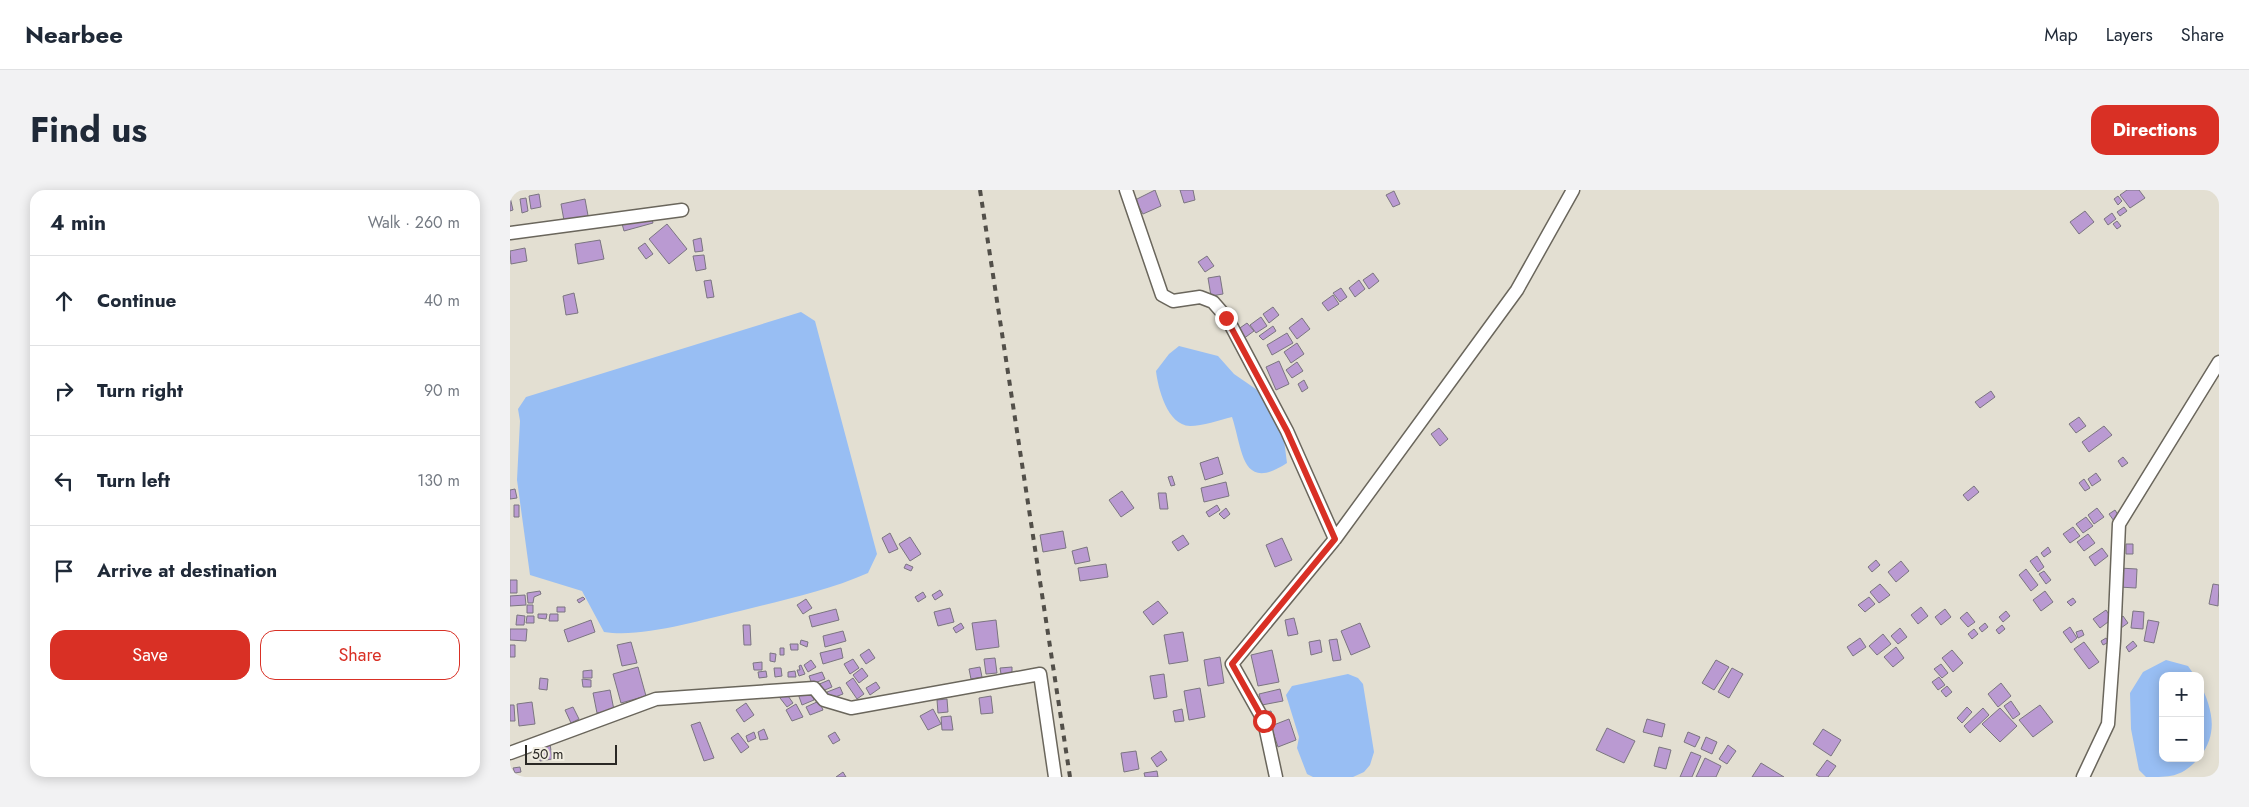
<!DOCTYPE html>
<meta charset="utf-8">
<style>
body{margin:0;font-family:Jost,sans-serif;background:#f2f2f3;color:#1f2937}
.controls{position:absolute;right:15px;bottom:15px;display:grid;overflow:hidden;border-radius:10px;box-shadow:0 2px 12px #0003}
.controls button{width:45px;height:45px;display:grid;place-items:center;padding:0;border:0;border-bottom:1px solid #e0e1e3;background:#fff;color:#1f2937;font:25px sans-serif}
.scale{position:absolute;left:15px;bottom:12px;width:92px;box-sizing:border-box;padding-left:5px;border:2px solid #2a2824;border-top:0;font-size:14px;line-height:18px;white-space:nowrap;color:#2a2824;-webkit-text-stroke:4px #f0ece0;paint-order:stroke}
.stop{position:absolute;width:15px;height:15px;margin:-11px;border:4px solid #d93025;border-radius:50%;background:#fff}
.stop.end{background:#d93025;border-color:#fff;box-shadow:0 1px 5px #0008}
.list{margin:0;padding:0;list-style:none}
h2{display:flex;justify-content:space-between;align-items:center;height:65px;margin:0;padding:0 20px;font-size:21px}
h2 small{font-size:16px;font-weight:400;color:#747a83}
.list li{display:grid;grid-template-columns:32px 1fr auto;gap:15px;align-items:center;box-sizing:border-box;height:90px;padding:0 20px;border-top:1px solid #e0e1e3}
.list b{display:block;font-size:19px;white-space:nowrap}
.list em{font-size:16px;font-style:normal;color:#747a83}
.actions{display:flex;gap:10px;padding:15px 20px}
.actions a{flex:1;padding:11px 0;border:1px solid #d93025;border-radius:15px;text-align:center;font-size:18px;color:#d93025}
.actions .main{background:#d93025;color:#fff}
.icon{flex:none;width:28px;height:28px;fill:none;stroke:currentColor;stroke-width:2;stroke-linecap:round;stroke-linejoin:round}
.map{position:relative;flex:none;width:1709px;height:587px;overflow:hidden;border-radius:15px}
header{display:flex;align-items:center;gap:30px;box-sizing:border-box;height:70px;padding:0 25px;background:#fff;border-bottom:1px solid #e0e1e3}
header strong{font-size:24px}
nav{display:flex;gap:28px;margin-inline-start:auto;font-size:18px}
.intro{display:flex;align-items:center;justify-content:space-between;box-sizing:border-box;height:120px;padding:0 30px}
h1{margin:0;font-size:35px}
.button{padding:12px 22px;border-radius:15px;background:#d93025;color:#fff;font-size:18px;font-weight:700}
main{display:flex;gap:30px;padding:0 30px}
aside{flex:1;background:#fff;border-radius:15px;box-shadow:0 2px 12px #0003}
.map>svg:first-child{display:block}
</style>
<header>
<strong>Nearbee</strong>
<nav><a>Map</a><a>Layers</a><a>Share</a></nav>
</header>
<div class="intro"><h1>Find us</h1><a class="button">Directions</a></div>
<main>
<aside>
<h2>4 min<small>Walk · 260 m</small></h2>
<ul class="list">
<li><svg class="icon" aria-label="ahead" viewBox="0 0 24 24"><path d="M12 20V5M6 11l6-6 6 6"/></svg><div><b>Continue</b></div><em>40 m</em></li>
<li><svg class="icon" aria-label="right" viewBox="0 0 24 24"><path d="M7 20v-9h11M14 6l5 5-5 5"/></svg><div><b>Turn right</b></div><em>90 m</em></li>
<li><svg class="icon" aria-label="left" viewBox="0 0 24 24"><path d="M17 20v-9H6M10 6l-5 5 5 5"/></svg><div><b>Turn left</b></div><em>130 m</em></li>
<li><svg class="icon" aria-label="arrive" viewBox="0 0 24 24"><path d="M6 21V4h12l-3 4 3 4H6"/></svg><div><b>Arrive at destination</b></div></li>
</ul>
<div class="actions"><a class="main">Save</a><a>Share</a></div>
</aside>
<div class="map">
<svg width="1709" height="587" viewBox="0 0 1709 587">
<rect width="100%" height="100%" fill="#e3dfd2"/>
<!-- water -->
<path fill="#98bef3" d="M291,122L305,131L367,364L358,383C317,401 273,410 230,421C190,430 133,448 94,442L72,401L20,385L7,290L10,231L8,219L16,207Z
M669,156L708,166L724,184L756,206L773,242L777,273C731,303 733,260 722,227C709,230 693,236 680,236C657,235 648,198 646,181L659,164Z
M1656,470L1678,476L1685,486H1653V568H1689C1671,587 1663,587 1636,587L1629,580L1621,539L1620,503L1633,482Z
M838,484L848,488L853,494L864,562L860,575L854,582L843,587H803L797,584L787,558L789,547L776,505L782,496Z
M1690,493C1702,519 1709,542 1690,567Z"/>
<!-- building -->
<path fill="#ba9ad2" stroke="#7b7580" d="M645,0L651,16L633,24L625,10Z
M670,0H683L685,10L674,13Z
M1617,0H1629L1635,8L1620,18L1610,5Z
M884,1L890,14L883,17L876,5Z
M29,4L31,17L21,19L19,6Z
M1608,6L1612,11L1608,15L1604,9Z
M0,7L3,20L0,21Z
M16,8L18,21L12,23L10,9Z
M75,9L79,31L55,36L51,14Z
M1614,17L1617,21L1610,26L1607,22Z
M1575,21L1584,32L1569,44L1560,32Z
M140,22L143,33L114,41L111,30Z
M1602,23L1606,29L1598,35L1594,29Z
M1607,31L1611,36L1607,39L1603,34Z
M157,34L177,59L159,74L139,49Z
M191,48L193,61L185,62L183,50Z
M90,50L94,69L68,74L65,54Z
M135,53L143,64L136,69L128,58Z
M15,58L17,71L1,74L0,61Z
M194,65L196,79L186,81L183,66Z
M697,66L704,76L695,82L688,72Z
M863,83L869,91L859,99L853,90Z
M710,86L713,104L701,106L698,88Z
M201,90L204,107L197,108L194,91Z
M849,90L855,99L845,107L839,98Z
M831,98L837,107L830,112L823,103Z
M64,103L68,123L56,125L53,106Z
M823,105L829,114L818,121L812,113Z
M763,117L769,125L759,133L753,124Z
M751,127L757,136L746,143L740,135Z
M792,128L800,139L787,149L779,138Z
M737,133L744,141L733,149L727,140Z
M763,136L766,141L753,150L749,146Z
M777,143L783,153L762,165L757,155Z
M787,153L794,164L781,173L774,162Z
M769,171L779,194L766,200L756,177Z
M787,172L793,181L782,188L776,180Z
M794,190L798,198L792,202L788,194Z
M1481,201L1485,207L1470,218L1465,212Z
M1569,227L1576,236L1566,243L1559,234Z
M1594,236L1602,245L1579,262L1572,252Z
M929,238L938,249L930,256L921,244Z
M708,267L713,284L695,290L690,273Z
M1613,267L1618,273L1612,277L1608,271Z
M1586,283L1591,290L1582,296L1578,289Z
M662,286L665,295L661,296L658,287Z
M1574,289L1580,298L1575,301L1569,293Z
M716,292L719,306L694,312L691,298Z
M1464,296L1469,302L1458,311L1453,305Z
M5,299L7,308L0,309V300Z
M612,301L624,318L611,327L599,310Z
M648,303H656L658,319H650Z
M4,315H9V327H4Z
M707,315L710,320L699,327L696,322Z
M716,318L720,324L714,329L709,324Z
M1587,318L1594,327L1584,334L1578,325Z
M1605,320L1610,328L1604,331L1599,324Z
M1576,327L1583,336L1573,343L1566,334Z
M1563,337L1570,346L1560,353L1553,344Z
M553,341L556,358L533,362L530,345Z
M380,343L388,359L379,363L372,348Z
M1578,344L1585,353L1574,361L1567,352Z
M673,345L679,354L668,361L662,352Z
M400,347L411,364L400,371L389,354Z
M772,348L782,370L765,377L756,355Z
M1616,354H1623V364H1616Z
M577,357L580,371L565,374L562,361Z
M1538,357L1541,362L1534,367L1531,363Z
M1592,358L1598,366L1585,376L1579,367Z
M1527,366L1534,377L1528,382L1520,371Z
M1366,370L1370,375L1362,382L1358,377Z
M1391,371L1399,381L1386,392L1378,382Z
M396,374L403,377L401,381L394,378Z
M596,374L598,387L570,391L568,378Z
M1609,378L1627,379L1626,398L1609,397Z
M1516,379L1528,395L1521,401L1509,385Z
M1534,381L1541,390L1536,394L1529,384Z
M0,390H7V403H0Z
M1370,394L1380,405L1369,413L1360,402Z
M1703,394L1709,395L1708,416L1699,414Z
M430,400L433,405L425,410L422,405Z
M30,401L31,404L24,407L23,413H18L17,403Z
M1535,401L1543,412L1531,421L1523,410Z
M413,402L416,407L408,412L405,407Z
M15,405L16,415L0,416V406Z
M73,407L75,409L69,413L67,410Z
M1359,407L1365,414L1355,422L1348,415Z
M1563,408L1566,412L1561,416L1557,412Z
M296,409L302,418L293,424L287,415Z
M648,411L658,423L643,435L633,422Z
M17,415H23V423H17Z
M47,417H55V422H47Z
M1411,417L1418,426L1408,434L1401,425Z
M440,418L444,432L428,436L424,422Z
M326,419L329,430L302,437L299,426Z
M1435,419L1441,427L1431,435L1425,427Z
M1596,420L1602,429L1590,438L1583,429Z
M1496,421L1500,426L1493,432L1489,427Z
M1623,421L1634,422L1633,439L1621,438Z
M1457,422L1465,432L1458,437L1450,428Z
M28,424H37L36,429L28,428Z
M40,424H48V431H39Z
M7,425L15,426L14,435H6Z
M17,426H24V433H16Z
M1613,426L1618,433L1611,438L1606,431Z
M784,428L788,444L778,446L775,430Z
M81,430L85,442L58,452L54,440Z
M486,430L489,457L466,460L462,433Z
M1638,430L1649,432L1644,453L1634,451Z
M451,433L454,438L446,443L443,438Z
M850,433L860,457L841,465L831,441Z
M1475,433L1478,437L1472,442L1469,438Z
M233,435H240L241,455H234Z
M1492,435L1495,439L1489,444L1486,440Z
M1560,437L1567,448L1561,453L1553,442Z
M1390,438L1397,447L1388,454L1381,446Z
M0,439H17L16,451L0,450Z
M1464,439L1468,444L1462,449L1458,444Z
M1572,440L1574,445L1568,448L1566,442Z
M333,441L336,451L315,457L313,446Z
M673,442L678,471L659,474L654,445Z
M1373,444L1381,454L1367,465L1359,456Z
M1350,448L1356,457L1343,466L1337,457Z
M1596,448L1599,452L1593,455L1591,451Z
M827,449L831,470L823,471L819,450Z
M291,450L298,452L297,457L290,454Z
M810,450L812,462L801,465L799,452Z
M1623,451L1627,456L1619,462L1616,457Z
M121,452L127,473L112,476L107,455Z
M1574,452L1589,472L1579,479L1564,459Z
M280,454H288V460H281Z
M0,455H5V467H0Z
M1386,457L1394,468L1383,477L1374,467Z
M270,458H274V465H270Z
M331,458L333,468L313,474L310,463Z
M359,459L365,468L356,474L350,465Z
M762,460L769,492L748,496L741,465Z
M1442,460L1453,473L1443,482L1432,468Z
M260,463L266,464L265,472L260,471Z
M710,467L714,493L698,496L694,470Z
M485,468L487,483L476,484L474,469Z
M343,469L349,478L340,484L334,474Z
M301,470L306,477L298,482L294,475Z
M1206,470L1219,477L1204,500L1192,493Z
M252,472V480H244L243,473Z
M1431,474L1438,483L1432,488L1424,479Z
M291,475L295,484L289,486L287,480H290L289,476Z
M128,477L136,506L111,513L103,484Z
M470,477L472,487L461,489L459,479Z
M502,477V483L491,484L490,478Z
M264,478H271L272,486L265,487Z
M352,478L358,486L349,493L343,485Z
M1222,478L1233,484L1219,508L1208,502Z
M82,480V488H73V481Z
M256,481L257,487L249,488L248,482Z
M285,481L286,487H278V482Z
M312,482L315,489L302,494L299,486Z
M654,484L657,507L644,509L640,486Z
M1429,487L1435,495L1428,500L1422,492Z
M30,488L38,489L37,500L29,499Z
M343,488L354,504L347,509L336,493Z
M72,489L81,490V497H73Z
M319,490L322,497L310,502L307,495Z
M366,492L370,498L360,505L356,498Z
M1491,493L1501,506L1488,517L1478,504Z
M1437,496L1442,502L1436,507L1431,501Z
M330,497L333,504L320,509L317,502Z
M690,498L695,527L679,530L674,501Z
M770,499L773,511L752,515L749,504Z
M100,500L104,520L87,523L83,503Z
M287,501H301L304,510L292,515Z
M276,503L283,513L277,517L270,508Z
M481,506L483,523L471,524L469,508Z
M437,509L438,522L428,523L427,510Z
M309,511L313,520L300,525L296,517Z
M1501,511L1510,524L1503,529L1494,516Z
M22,512L25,534L9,536L7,514Z
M236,513L244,525L234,532L226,520Z
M286,514L293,527L282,531L276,520Z
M0,515H4L5,531H0Z
M1530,515L1543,532L1523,547L1509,530Z
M63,517L69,529L61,533L55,520Z
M1457,517L1462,522L1452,533L1447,528Z
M1473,518L1479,525L1460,543L1454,536Z
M1490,518L1507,536L1490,552L1472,534Z
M423,519L431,534L418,540L410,526Z
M672,519L674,531L665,532L663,521Z
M761,521L763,530L759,532L756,522Z
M441,526L443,540H432L431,527Z
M779,529L786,550L768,557L761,536Z
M1137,529L1155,534L1152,547L1133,542Z
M190,532L204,568L194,571L181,535Z
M1097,538L1125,551L1114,573L1086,560Z
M254,539L258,549L250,550L248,542Z
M1313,539L1331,550L1321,566L1303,554Z
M244,542L246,548L238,552L236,546Z
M325,542L330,550L323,554L318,546Z
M1178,542L1190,547L1185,557L1174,552Z
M228,543L239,557L231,563L221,548Z
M1196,547L1207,552L1202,564L1191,559Z
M40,553L42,569L30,571L28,555Z
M1218,555L1226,561L1217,574L1209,569Z
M1149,557L1161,560L1156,579L1144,576Z
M626,561L629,579L614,582L611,563Z
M651,561L657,570L647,577L641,568Z
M1181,562L1191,566L1182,587H1170Z
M1195,568L1211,576L1206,587H1186Z
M1317,570L1326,576L1318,587H1310L1306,585Z
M1251,573L1274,587H1242Z
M10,577L11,582L5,583L3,578Z
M647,581L648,587H635L634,583Z
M333,582L336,587H326Z"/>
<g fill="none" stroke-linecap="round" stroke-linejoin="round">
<!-- street casing -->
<g stroke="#6a665c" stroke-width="15">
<path id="street" d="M616,0L652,105L663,111L690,107L703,112L717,128L777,241L825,349
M0,43L172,20
M0,563L146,509L304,498L314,510L341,518L530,484L545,587
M766,587L754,531L722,474L825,349L1007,100L1063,0
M1573,587L1598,534L1604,451L1609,334L1709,172"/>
</g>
<!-- street -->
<use href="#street" stroke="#fff" stroke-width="12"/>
<!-- rail -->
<path stroke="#524f49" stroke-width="4" stroke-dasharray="6 6" stroke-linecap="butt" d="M470,0L560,587"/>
</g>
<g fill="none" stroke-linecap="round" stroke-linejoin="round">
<!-- route -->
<path stroke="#d93025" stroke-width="6" d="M716,128L777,241L825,349L722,474L754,531"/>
</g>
</svg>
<div class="controls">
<button>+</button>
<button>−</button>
</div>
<div class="scale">50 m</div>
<div class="stop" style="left:754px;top:531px"></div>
<div class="stop end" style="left:716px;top:128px"></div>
</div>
</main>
